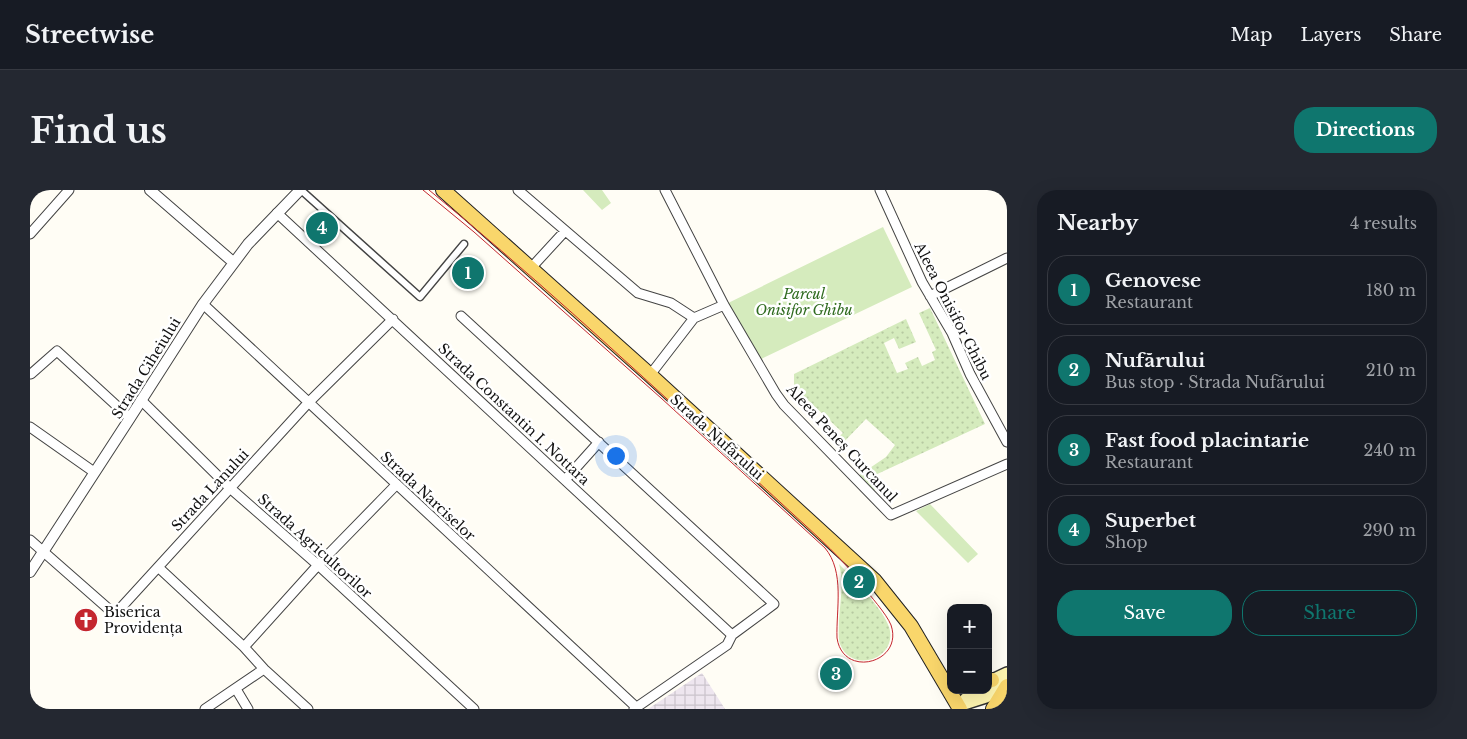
<!DOCTYPE html>
<meta charset="utf-8">
<style>
body{margin:0;font-family:"Libre Baskerville",serif;background:#242831;color:#f1f3f6}
.controls{position:absolute;right:15px;bottom:15px;display:grid;overflow:hidden;border-radius:10px;box-shadow:0 5px 20px #0002}
.controls button{width:45px;height:45px;display:grid;place-items:center;padding:0;border:0;border-bottom:1px solid #363941;background:#171b24;color:#f1f3f6;font:25px sans-serif}
.you{position:absolute;left:585px;top:265px;width:18px;height:18px;margin:-12px;border:4px solid #fff;border-radius:50%;background:#1a73e8;box-shadow:0 0 0 8px #1a73e833}
.badge{display:grid;place-items:center;width:32px;height:32px;border-radius:50%;background:#0f766e;color:#fff;font-size:16px;font-weight:700}
.pin{position:absolute;translate:-50% -50%;border:2px solid #fff;box-shadow:0 1px 5px #0006}
.list{margin:0;padding:0;list-style:none}
h2{display:flex;justify-content:space-between;align-items:center;height:65px;margin:0;padding:0 20px;font-size:21px}
h2 small{font-size:16px;font-weight:400;color:#9ea1a6}
.list li{display:grid;grid-template-columns:32px 1fr auto;gap:15px;align-items:center;box-sizing:border-box;height:70px;margin:0 10px 10px;padding:0 10px;border:1px solid #363941;border-radius:20px}
.list b{display:block;font-size:19px;white-space:nowrap}
.list p{margin:0;font-size:16px;white-space:nowrap;color:#9ea1a6}
.list em{font-size:16px;font-style:normal;color:#9ea1a6}
.actions{display:flex;gap:10px;padding:15px 20px}
.actions a{flex:1;padding:11px 0;border:1px solid #0f766e;border-radius:20px;text-align:center;font-size:18px;color:#0f766e}
.actions .main{background:#0f766e;color:#fff}
.map{position:relative;flex:none;width:977px;height:519px;overflow:hidden;border-radius:20px}
header{display:flex;align-items:center;gap:30px;box-sizing:border-box;height:70px;padding:0 25px;background:#171b24;border-bottom:1px solid #363941}
header strong{font-size:24px}
nav{display:flex;gap:28px;margin-inline-start:auto;font-size:18px}
.intro{display:flex;align-items:center;justify-content:space-between;box-sizing:border-box;height:120px;padding:0 30px}
h1{margin:0;font-size:35px}
.button{padding:12px 22px;border-radius:20px;background:#0f766e;color:#fff;font-size:18px;font-weight:700}
main{display:flex;gap:30px;padding:0 30px}
aside{flex:1;background:#171b24;border-radius:20px;box-shadow:0 5px 20px #0002}
.map>svg:first-child{display:block}
</style>
<header>
<strong>Streetwise</strong>
<nav><a>Map</a><a>Layers</a><a>Share</a></nav>
</header>
<div class="intro"><h1>Find us</h1><a class="button">Directions</a></div>
<main>
<div class="map">
<svg width="977" height="519" viewBox="0 0 977 519">
<defs>
<pattern id="industrial-grid" width="8" height="8" patternUnits="userSpaceOnUse" patternTransform="scale(1.25)"><rect width="8" height="8" fill="#eee6ef"/><path d="M0 4h8M4 0v8" fill="none" stroke="#cbc4cc"/></pattern>
<pattern id="grass-dots" width="8" height="8" patternUnits="userSpaceOnUse" patternTransform="scale(1.25)"><rect width="8" height="8" fill="#d5ebbd"/><path d="M2 2h.1M6 6h.1" fill="none" stroke="#b6c8a1" stroke-width="1.8" stroke-linecap="round"/></pattern>
</defs>
<rect width="100%" height="100%" fill="#fffdf5"/>
<!-- industrial -->
<path fill="url(#industrial-grid)" d="M672,483L695,519H618Z"/>
<!-- grass -->
<path fill="url(#grass-dots)" d="M900,118L955,234L843,286L849,300H842L828,286L856,267L865,255L836,229L808,258L803,252L813,243L764,197V184L876,129L886,152L869,159L864,148L854,153L867,183L878,179L875,173L888,167L892,176L905,170L902,162L906,160L889,123Z
M809,374C822,387 854,420 859,437C869,468 822,485 810,454C808,447 809,439 809,431C810,413 814,392 809,374Z"/>
<!-- park -->
<path fill="#d5ebbd" d="M553,0H572L581,13L572,20Z
M853,37L882,97L727,171L694,115Z
M900,314L948,364L938,373L886,321Z"/>
<g fill="none" stroke-linecap="round" stroke-linejoin="round">
<!-- pedestrian casing -->
<g stroke="#444" stroke-width="9">
<path id="pedestrian" d="M271,0L390,107L434,54"/>
</g>
<!-- minor casing -->
<g stroke="#444" stroke-width="11">
<path id="minor" d="M488,0L608,103L641,113L664,128
M635,0L694,115L746,204L754,215L861,325L977,274
M850,0L892,92L922,143L940,184L977,252
M247,23L702,445
M0,44L39,0
M501,78L535,41
M900,106L977,68
M173,114L606,517
M431,126L744,414L702,445L697,455L604,519
M1,184L27,161L100,228
M620,185L664,128L694,115
M111,210L200,298L288,375L444,519
M0,237L64,282
M535,290L569,252
M0,350L82,422H87L278,213L363,129
M128,377L214,457L234,479L278,519
M214,457L288,375L366,295
M206,499L218,519
M175,519L234,479"/>
</g>
<!-- tertiary casing -->
<g stroke="#444" stroke-width="12">
<path id="tertiary" d="M120,0L203,72
M0,382L100,228L173,114L218,54L270,0"/>
</g>
<!-- secondary casing -->
<g stroke="#333" stroke-width="14">
<path id="secondary" d="M958,492L977,483
M930,514L945,500
M928,516L956,507L977,493"/>
</g>
<!-- primary casing -->
<g stroke="#222" stroke-width="16">
<path id="primary" d="M413,0L620,185L845,391L881,436L930,519
M958,490H962
M963,519L977,496"/>
</g>
<!-- pedestrian -->
<use href="#pedestrian" stroke="#fff" stroke-width="6"/>
<!-- minor -->
<use href="#minor" stroke="#fff" stroke-width="9"/>
<!-- tertiary -->
<use href="#tertiary" stroke="#fff" stroke-width="10"/>
<!-- secondary -->
<use href="#secondary" stroke="#fff6b0" stroke-width="11"/>
<!-- primary -->
<use href="#primary" stroke="#f9d66b" stroke-width="14"/>
<!-- tram -->
<path stroke="#c4262e" stroke-width="1" d="M393,0L444,42L631,208L795,358C815,382 806,419 807,448C813,489 874,473 861,435C856,423 840,406 832,395C813,369 788,347 764,325C737,300 710,275 683,251C590,166 497,80 399,0"/>
</g>
<!-- icons -->
<defs>
<g id="church-disc" transform="scale(1.25)"><circle r="9.5" fill="#c4262e" stroke="#fff"/><path d="M-1.2-6h2.4v3.5h3.3v2.4h-3.3V6h-2.4V-.1h-3.3v-2.4h3.3Z" fill="#fff"/></g>
</defs>
<g fill-rule="evenodd">
<use href="#church-disc" x="56" y="430"/>
</g>
<g text-anchor="middle" dominant-baseline="central" stroke-width="5" stroke-linejoin="round" paint-order="stroke">
<!-- park labels -->
<g font-size="14" font-style="italic" fill="#2f6b1f" stroke="#fff">
<text x="774" y="104">Parcul<tspan x="774" dy="16">Onisifor Ghibu</tspan></text>
</g>
<!-- street labels -->
<g font-size="14" fill="#111" stroke="#fff">
<text transform="translate(923 121) rotate(63)">Aleea Onisifor Ghibu</text>
<text transform="translate(116 178) rotate(-58)">Strada Ciheiului</text>
<text transform="translate(484 224) rotate(43)">Strada Constantin I. Nottara</text>
<text transform="translate(687 247) rotate(42)">Strada Nufărului</text>
<text transform="translate(812 253) rotate(47)">Aleea Peneș Curcanul</text>
<text transform="translate(180 300) rotate(-47)">Strada Lanului</text>
<text transform="translate(398 306) rotate(43)">Strada Narciselor</text>
<text transform="translate(285 356) rotate(42)">Strada Agricultorilor</text>
</g>
<!-- poi labels -->
<g font-size="14" fill="#111" stroke="#fff" text-anchor="start">
<text x="74" y="422">Biserica<tspan x="74" dy="16">Providența</tspan></text>
</g>
</g>
</svg>
<div class="controls">
<button>+</button>
<button>−</button>
</div>
<div class="you"></div>
<div class="pin badge" style="left:438px;top:83px">1</div>
<div class="pin badge" style="left:829px;top:392px">2</div>
<div class="pin badge" style="left:806px;top:484px">3</div>
<div class="pin badge" style="left:292px;top:38px">4</div>
</div>
<aside>
<h2>Nearby<small>4 results</small></h2>
<ul class="list">
<li><span class="badge">1</span><div><b>Genovese</b><p>Restaurant</p></div><em>180 m</em></li>
<li><span class="badge">2</span><div><b>Nufărului</b><p>Bus stop · Strada Nufărului</p></div><em>210 m</em></li>
<li><span class="badge">3</span><div><b>Fast food placintarie</b><p>Restaurant</p></div><em>240 m</em></li>
<li><span class="badge">4</span><div><b>Superbet</b><p>Shop</p></div><em>290 m</em></li>
</ul>
<div class="actions"><a class="main">Save</a><a>Share</a></div>
</aside>
</main>
